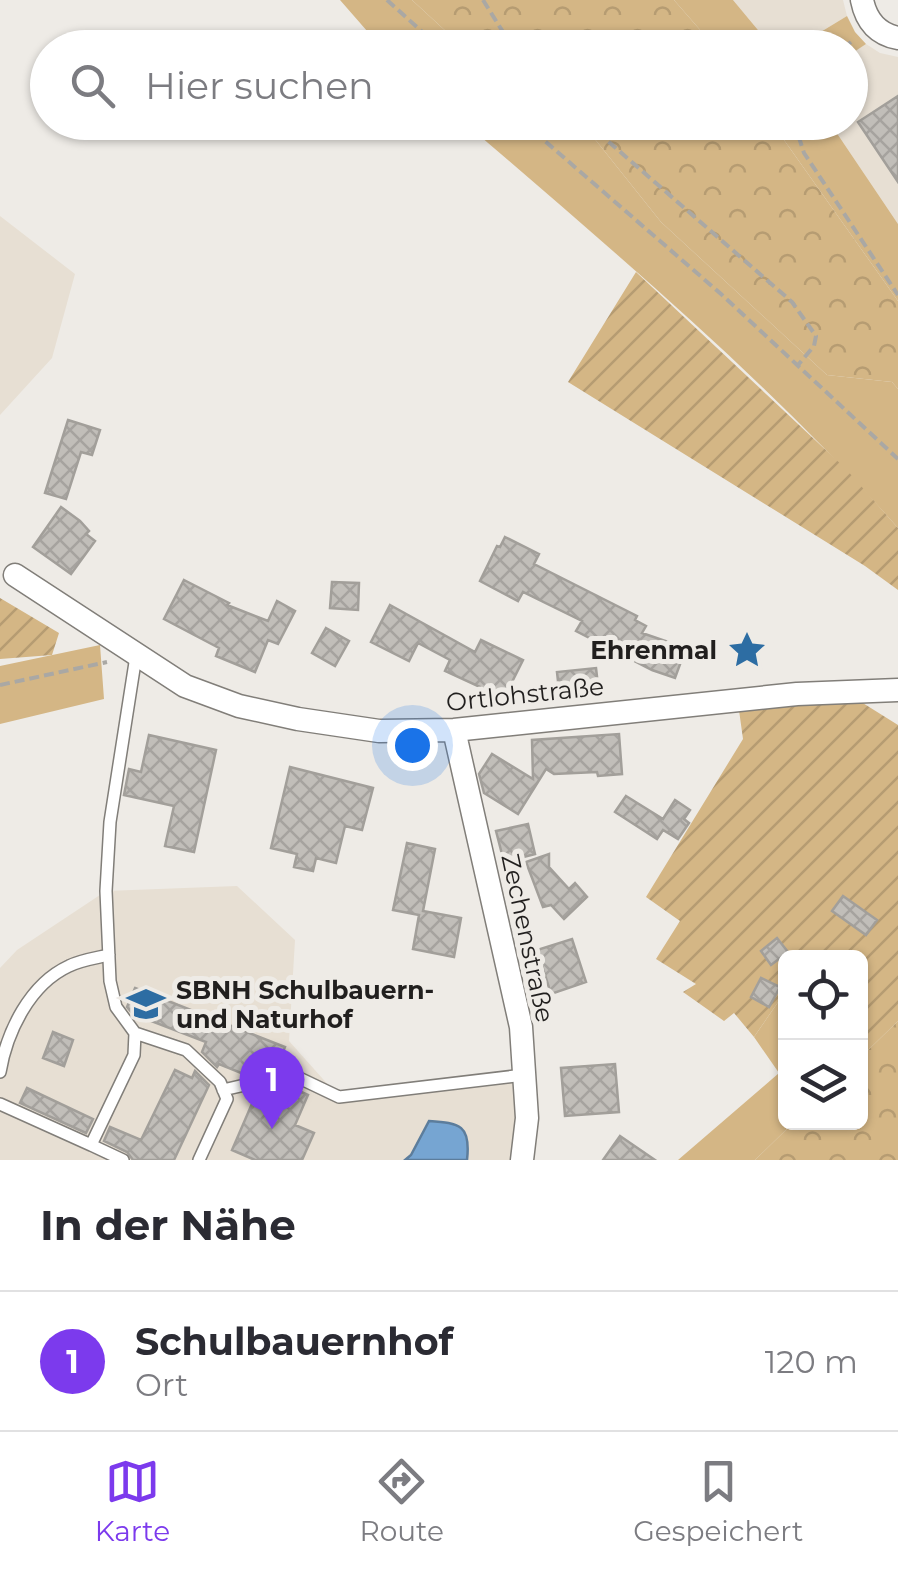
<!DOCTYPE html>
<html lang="de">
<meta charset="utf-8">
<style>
body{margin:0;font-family:Montserrat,sans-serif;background:#f2f2f3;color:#2b2b33}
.controls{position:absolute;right:30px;bottom:30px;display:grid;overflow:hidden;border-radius:15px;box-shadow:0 2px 8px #0004}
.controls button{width:90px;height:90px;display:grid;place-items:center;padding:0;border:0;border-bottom:2px solid #e1e1e2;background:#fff;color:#2b2b33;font:50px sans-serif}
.you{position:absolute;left:412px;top:745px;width:35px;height:35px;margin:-25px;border:8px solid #fff;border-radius:50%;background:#1a73e8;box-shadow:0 0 0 15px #1a73e833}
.badge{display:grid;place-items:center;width:65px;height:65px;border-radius:50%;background:#7c3aed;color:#fff;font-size:32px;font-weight:700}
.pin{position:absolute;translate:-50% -82px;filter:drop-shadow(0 2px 5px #0008)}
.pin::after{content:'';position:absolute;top:52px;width:35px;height:30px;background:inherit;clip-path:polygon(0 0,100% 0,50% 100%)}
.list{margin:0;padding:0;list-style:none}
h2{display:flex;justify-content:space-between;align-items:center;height:130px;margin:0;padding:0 40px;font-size:42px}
h2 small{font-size:32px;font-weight:400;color:#7c7c81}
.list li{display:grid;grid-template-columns:65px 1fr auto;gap:30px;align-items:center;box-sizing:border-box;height:140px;padding:0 40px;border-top:2px solid #e1e1e2}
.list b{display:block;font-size:38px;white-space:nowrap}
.list p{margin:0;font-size:32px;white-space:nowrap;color:#7c7c81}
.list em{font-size:32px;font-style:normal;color:#7c7c81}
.icon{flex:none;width:55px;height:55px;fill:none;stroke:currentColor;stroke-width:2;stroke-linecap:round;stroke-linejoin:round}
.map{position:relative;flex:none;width:898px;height:1160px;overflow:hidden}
.search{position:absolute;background:#fff;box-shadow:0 2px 8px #0004;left:30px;right:30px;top:30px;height:110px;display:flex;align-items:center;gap:25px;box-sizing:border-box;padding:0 35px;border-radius:55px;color:#7c7c81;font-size:38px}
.sheet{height:270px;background:#fff}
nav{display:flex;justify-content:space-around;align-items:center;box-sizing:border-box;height:140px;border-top:2px solid #e1e1e2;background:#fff;font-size:28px;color:#7c7c81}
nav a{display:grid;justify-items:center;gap:5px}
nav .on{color:#7c3aed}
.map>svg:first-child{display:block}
</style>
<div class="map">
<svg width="898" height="1160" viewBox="0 0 898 1160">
<defs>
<pattern id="forest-crowns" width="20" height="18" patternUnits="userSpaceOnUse" patternTransform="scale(2.5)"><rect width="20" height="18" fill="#d4b685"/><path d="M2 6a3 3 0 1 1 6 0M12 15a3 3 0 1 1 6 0" fill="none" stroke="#b69c72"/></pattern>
<pattern id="garden-furrows" width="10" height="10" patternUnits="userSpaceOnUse" patternTransform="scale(2.5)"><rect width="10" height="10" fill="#d4b685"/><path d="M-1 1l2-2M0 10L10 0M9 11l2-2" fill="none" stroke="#b69c72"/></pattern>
<pattern id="building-cross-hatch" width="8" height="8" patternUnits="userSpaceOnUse" patternTransform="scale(2.5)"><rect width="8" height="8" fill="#c1beb9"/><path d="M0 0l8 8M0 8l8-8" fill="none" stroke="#a6a39f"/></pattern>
</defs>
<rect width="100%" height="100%" fill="#eeebe6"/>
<!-- built -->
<path fill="#e7dfd3" d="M733,0H843L847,16L796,47H772Z
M866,44L880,53L898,57V224L830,123L850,122L851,54Z
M0,216L75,274L52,358L0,415Z
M237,886L295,940L289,1041L339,1097L524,1075L522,1160H0V968L17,950L106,891Z"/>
<!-- grass -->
<path fill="#d4b685" d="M340,0H412L463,47H381Z
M674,0H733L772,47H715Z
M847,16L855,32L866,44L851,54L850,48L796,47Z
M573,122L586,128L661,222L827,375L892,382L898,389V528C768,380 614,252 465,123Z
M772,123H830L898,224V301Z
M100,645L104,699L0,724V666Z
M785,992L786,1122L793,1123L755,1160H678L779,1073L754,1037Z"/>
<!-- forest -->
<path fill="url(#forest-crowns)" d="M412,0H674L715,47H463Z
M573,123H772L898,301V389L892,382L827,375L661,222L586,128Z
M898,1021V1160H755L793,1123L860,1122L861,1057Z"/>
<!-- garden -->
<path fill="url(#garden-furrows)" d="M636,272L846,469L898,528V590L865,566L568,382Z
M0,598L59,633L52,655L0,659Z
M850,695L898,725V1021L861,1057L860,958H786L785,992L754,1037L734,1013L724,1021L683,992L696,984L656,959L680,921L646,897L743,739L738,703Z"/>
<!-- water -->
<path fill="#76a5d2" stroke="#5c7d9c" stroke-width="2.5" d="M429,1121C460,1123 471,1125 467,1160H405L411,1155Z"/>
<!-- building -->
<path fill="url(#building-cross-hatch)" stroke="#a29f9a" stroke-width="2.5" d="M898,96V182L858,122Z
M68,420L100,430L92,455L81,452L66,499L45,493Z
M61,507L80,521L89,531L86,534L95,541L71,574L33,547Z
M505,537L539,554L534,564L637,616L635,620L646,626L642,633L686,648L675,678L652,670L576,631L582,621L523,592L518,601L480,581L497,546L500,547Z
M184,580L229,603L227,605L268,621L277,601L295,611L278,644L268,640L255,672L216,656L219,648L164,619Z
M332,582L359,583L358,610L330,608Z
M390,605L475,652L481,640L523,660L504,698L445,671L450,660L418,643L409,661L371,642Z
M326,628L349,641L335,666L312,653Z
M596,668L599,694L560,699L557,672Z
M619,734L622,774L598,776L597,772L554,774L546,769L518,814L484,793L479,774L492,754L533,779L532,740Z
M149,735L216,750L194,852L165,846L174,806L124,795L129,769L141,772Z
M290,767L373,788L362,830L345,826L336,863L316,858L313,871L294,867L297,854L271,848Z
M626,796L663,819L675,800L690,810L684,819L689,823L678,839L663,830L657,839L615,812Z
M528,824L535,854L504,862L496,831Z
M407,843L435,849L423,911L461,918L454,957L413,949L419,915L393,910Z
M549,854V867L569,889L575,883L587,897L564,919L551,905L543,907L526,862Z
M843,896L877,920L866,935L832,911Z
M777,938L788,952L771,965L761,951Z
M572,939L586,982L551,994L537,950Z
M761,978L780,987L769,1007L751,997Z
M135,988L285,1047L277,1068L246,1075L219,1064L217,1067L202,1052L206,1042L133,1014L127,1007Z
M53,1032L73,1040L64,1066L43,1058Z
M615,1064L619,1112L565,1116L561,1068Z
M175,1070L192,1078L195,1071L209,1085L174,1160H133L127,1152L104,1141L110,1127L141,1140Z
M288,1086L308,1095L295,1125L314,1133L302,1160H255L232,1150L257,1092Z
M27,1088L93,1119L86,1133L20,1103Z
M620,1136L655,1160H603Z"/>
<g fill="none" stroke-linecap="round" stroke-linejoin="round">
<!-- lane casing -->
<g stroke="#817e79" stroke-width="14">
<path id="lane" d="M136,656L110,822L106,891L110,981L116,1007L135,1033L186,1050L220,1082L227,1099L199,1160
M0,1072C7,1031 30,984 69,966C81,960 96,958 109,955
M223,1090L275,1078L295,1076L339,1097L524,1075
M0,1104L91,1145
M123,1160L91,1145L134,1055L135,1033"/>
</g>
<!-- street casing -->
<g stroke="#817e79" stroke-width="25">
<path id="street" d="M862,0C866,20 877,34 898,38
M15,575L185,686L239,706L298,719L379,731L454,730L797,694L898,690
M454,730L521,1027L527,1118L522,1160"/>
</g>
<!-- path -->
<path stroke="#aaa8a4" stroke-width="4" stroke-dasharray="10 5" stroke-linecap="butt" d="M387,0L440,48
M483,0L513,48
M843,48L855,39
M523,122L721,294L898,459
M586,122L792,302L816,336L814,346L798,365
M794,122L804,153L898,295
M0,685L107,662"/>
<!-- lane -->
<use href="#lane" stroke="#fff" stroke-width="11"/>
<!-- street -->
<use href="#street" stroke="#fff" stroke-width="22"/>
</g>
<!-- icons -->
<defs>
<g id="sight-bare" transform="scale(3)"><path d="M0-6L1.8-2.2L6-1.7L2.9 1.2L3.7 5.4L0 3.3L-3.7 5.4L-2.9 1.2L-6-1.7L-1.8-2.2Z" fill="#2d6da3" stroke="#eeebe6" stroke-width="2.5" paint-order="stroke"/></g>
<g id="school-bare" transform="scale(3)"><path d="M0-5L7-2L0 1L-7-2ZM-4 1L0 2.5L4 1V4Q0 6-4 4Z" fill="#2d6da3" stroke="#eeebe6" stroke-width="2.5" paint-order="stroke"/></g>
</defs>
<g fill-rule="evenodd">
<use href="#sight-bare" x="747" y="650"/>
<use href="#school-bare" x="146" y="1004"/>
</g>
<g text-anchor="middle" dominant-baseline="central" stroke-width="10" stroke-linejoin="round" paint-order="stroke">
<!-- poi labels -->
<g font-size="25" font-weight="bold" fill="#211f1e" stroke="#eeebe6" text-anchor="end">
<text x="717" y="650">Ehrenmal</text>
<text x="176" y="990" text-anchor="start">SBNH Schulbauern-<tspan x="176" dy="29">und Naturhof</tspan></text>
</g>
<!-- street labels -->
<g font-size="25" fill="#211f1e" stroke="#eeebe6">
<text transform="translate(525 694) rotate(-6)">Ortlohstraße</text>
<text transform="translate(528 938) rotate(78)">Zechenstraße</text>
</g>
</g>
</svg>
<div class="controls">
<button><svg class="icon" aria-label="locate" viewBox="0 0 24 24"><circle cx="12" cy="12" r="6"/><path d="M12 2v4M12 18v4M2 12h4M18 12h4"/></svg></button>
<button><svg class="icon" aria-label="layers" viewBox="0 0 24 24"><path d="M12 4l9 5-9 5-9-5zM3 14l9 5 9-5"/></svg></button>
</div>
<div class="you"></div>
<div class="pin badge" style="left:272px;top:1129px">1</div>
<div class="search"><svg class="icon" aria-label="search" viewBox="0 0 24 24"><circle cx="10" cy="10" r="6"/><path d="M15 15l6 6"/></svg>Hier suchen</div>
</div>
<section class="sheet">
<h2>In der Nähe<small></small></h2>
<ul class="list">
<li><span class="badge">1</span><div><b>Schulbauernhof</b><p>Ort</p></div><em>120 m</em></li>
</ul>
</section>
<nav>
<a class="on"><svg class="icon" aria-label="map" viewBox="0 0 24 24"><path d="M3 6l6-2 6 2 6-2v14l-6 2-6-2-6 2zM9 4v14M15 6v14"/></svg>Karte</a>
<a><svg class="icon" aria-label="directions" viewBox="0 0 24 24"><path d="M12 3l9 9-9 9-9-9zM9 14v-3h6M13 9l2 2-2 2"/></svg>Route</a>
<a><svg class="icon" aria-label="saved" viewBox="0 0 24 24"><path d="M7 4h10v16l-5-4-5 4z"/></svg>Gespeichert</a>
</nav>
